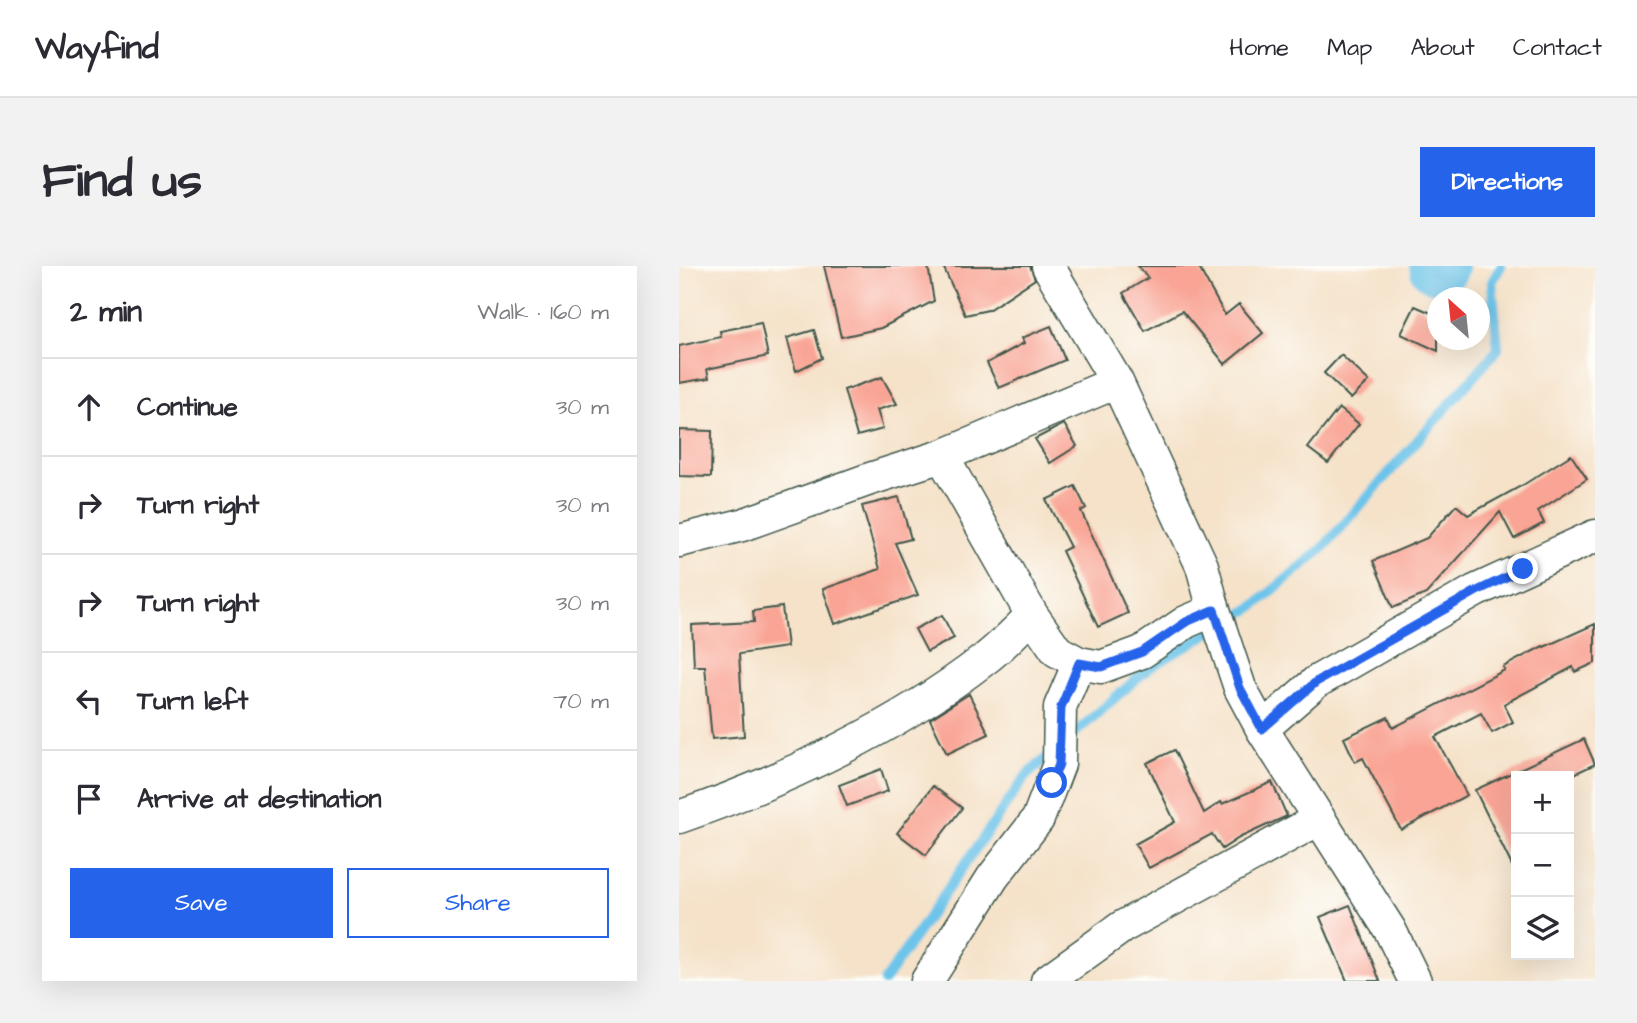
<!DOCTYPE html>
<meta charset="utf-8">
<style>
body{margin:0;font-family:"Architects Daughter",sans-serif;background:#f2f2f3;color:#2b2b33}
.controls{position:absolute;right:21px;bottom:21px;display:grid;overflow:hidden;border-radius:0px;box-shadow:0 7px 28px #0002}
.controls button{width:63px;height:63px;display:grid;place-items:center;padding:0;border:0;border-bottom:2px solid #e1e1e2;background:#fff;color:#2b2b33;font:35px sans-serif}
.compass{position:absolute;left:748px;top:21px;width:63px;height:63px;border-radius:50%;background:#fff;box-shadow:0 7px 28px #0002;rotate:333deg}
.stop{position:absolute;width:21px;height:21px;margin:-16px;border:5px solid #2563eb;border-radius:50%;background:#fff}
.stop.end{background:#2563eb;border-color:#fff;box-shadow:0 2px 7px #0008}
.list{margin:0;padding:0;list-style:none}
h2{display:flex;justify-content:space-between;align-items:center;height:91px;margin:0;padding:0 28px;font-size:30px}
h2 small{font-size:23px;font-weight:400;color:#7c7c81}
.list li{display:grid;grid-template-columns:46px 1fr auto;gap:21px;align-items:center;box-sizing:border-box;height:98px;padding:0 28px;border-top:2px solid #e1e1e2}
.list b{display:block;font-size:26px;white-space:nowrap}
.list em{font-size:23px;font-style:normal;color:#7c7c81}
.actions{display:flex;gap:14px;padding:21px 28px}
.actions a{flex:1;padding:16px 0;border:2px solid #2563eb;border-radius:0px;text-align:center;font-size:24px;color:#2563eb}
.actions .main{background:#2563eb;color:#fff}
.icon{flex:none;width:38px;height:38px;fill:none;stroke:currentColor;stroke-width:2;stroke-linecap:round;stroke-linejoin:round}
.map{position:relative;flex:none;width:916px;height:715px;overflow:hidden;border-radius:0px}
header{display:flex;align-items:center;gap:42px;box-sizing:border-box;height:98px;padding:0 35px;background:#fff;border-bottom:2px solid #e1e1e2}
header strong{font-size:33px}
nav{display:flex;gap:38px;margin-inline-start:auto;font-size:24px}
.intro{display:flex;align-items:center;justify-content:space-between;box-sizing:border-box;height:168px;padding:0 42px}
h1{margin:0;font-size:49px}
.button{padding:18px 32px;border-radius:0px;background:#2563eb;color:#fff;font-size:24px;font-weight:700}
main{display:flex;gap:42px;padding:0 42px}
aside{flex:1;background:#fff;border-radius:0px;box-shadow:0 7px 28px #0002}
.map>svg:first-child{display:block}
</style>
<header>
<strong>Wayfind</strong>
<nav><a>Home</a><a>Map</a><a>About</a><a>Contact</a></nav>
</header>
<div class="intro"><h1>Find us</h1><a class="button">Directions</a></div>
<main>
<aside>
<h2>2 min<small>Walk · 160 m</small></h2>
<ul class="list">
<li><svg class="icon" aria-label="ahead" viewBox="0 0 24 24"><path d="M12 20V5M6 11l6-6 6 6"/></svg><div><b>Continue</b></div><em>30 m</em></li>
<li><svg class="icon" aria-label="right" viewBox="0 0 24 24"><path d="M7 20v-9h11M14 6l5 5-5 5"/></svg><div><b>Turn right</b></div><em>30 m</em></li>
<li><svg class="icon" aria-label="right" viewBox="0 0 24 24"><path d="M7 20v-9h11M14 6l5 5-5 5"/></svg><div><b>Turn right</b></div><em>30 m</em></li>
<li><svg class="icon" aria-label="left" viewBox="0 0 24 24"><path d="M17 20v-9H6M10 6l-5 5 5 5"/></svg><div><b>Turn left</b></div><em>70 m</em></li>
<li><svg class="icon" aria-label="arrive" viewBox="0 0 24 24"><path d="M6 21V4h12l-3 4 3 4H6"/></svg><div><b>Arrive at destination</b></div></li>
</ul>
<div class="actions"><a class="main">Save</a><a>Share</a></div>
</aside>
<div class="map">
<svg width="916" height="715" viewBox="0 0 916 715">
<rect width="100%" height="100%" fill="#fdfcf7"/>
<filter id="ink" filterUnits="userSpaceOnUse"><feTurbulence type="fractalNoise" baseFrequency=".0143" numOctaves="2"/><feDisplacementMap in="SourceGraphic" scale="14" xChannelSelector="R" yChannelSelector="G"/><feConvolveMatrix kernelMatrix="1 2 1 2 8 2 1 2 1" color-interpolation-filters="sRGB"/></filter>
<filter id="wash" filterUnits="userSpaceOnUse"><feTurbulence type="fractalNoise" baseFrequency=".00686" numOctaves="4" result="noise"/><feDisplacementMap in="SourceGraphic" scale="28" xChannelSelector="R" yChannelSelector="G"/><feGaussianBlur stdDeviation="1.57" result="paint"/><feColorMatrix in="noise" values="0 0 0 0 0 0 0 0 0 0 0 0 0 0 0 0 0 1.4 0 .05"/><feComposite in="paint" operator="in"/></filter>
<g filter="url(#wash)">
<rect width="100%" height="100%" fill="#f5e2c9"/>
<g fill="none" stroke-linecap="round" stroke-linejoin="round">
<!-- stream -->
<path stroke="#6dc4ea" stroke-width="10" d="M388,474L470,402L574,341L643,283L819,83L813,16L822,0
M205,715L347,510L374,486"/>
<!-- river -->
<path stroke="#6dc4ea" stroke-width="56" d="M758,0H762"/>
</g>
<g id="blocks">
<!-- building -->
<path fill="#f9a494" d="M145,0H249L255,35L202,62L162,71Z
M264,0H351L356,13L309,44L286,49Z
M459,0H519L546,49L560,38L584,67L546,98L503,45L466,65L444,27L469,12Z
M736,40L759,50V85L722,68Z
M82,57L89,90L28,103L30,112L0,117V80L42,71L41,65Z
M372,60L386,94L320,122L308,97L345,77L343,72Z
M135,64L143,92L117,105L108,72Z
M662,89L690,115L672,133L645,107Z
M203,111L218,138L198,144L204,163L178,170L165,124Z
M660,142L680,158L649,197L629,182Z
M385,158L398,180L371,197L356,173Z
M0,164L33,165L32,211L0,210Z
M892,189L908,213L859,245L865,257L835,273L821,246L747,328L714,342L694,295L748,272L777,239L789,249L844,219Z
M396,220L407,242L402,245L449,347L419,361L383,285L391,281L367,234Z
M220,231L232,273L216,277L239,329L156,358L144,323L201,303L183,240Z
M103,341L108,381L60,388L65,470L33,473L26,400H15L13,359L75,356L74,345Z
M263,349L275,372L248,386L236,363Z
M916,358V397L896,406L894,401L825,438L834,456L813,467L802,447L756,471L788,529L722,564L684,492L676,496L665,472L709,451L714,462L826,404L824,401L864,380L865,381Z
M290,428L310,468L268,488L251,453Z
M905,473L916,498L891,510H837V537L835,538L837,542V608L796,524Z
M495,484L525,547L542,536L543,538L593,516L608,550L560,572L543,583L533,568L470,602L456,578L496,556L468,497Z
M202,503L209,525L168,540L160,519Z
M254,520L283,542L247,589L218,567Z
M671,639L701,715H668L641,651Z"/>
</g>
</g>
<g filter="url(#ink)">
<use href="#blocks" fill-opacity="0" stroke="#3f564a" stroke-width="2"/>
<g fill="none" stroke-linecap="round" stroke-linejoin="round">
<!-- street casing -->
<g stroke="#3f564a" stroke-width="35">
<path id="street" d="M369,0L438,116L523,300L535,344L561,422L583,463L711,664L736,715
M263,190L353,349L378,385L400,397L422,401L463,386L507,356L535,344
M0,275L63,259L191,213L263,190L438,116
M583,463L637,416L796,325L916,270
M0,551C105,515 218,461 306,393C323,380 338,364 353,349
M248,715L314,611L359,553L380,498L381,441L400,397
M368,715L443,661L640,553"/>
</g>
<!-- street -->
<use href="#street" stroke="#fff" stroke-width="32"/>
</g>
</g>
<g fill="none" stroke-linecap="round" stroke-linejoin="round" filter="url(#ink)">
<!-- route -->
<path stroke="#2563eb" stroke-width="9" d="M373,517L380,498L382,441L400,397L422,401L463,386L507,356L535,344L561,422L583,463L637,416L796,326L844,303"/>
</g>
</svg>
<div class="controls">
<button>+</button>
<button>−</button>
<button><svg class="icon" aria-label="layers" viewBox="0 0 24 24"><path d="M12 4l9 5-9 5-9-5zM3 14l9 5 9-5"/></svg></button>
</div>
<svg class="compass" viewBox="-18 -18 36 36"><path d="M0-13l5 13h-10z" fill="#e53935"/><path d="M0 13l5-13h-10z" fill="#7c7c81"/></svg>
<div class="stop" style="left:373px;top:517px"></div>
<div class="stop end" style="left:844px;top:303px"></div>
</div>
</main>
